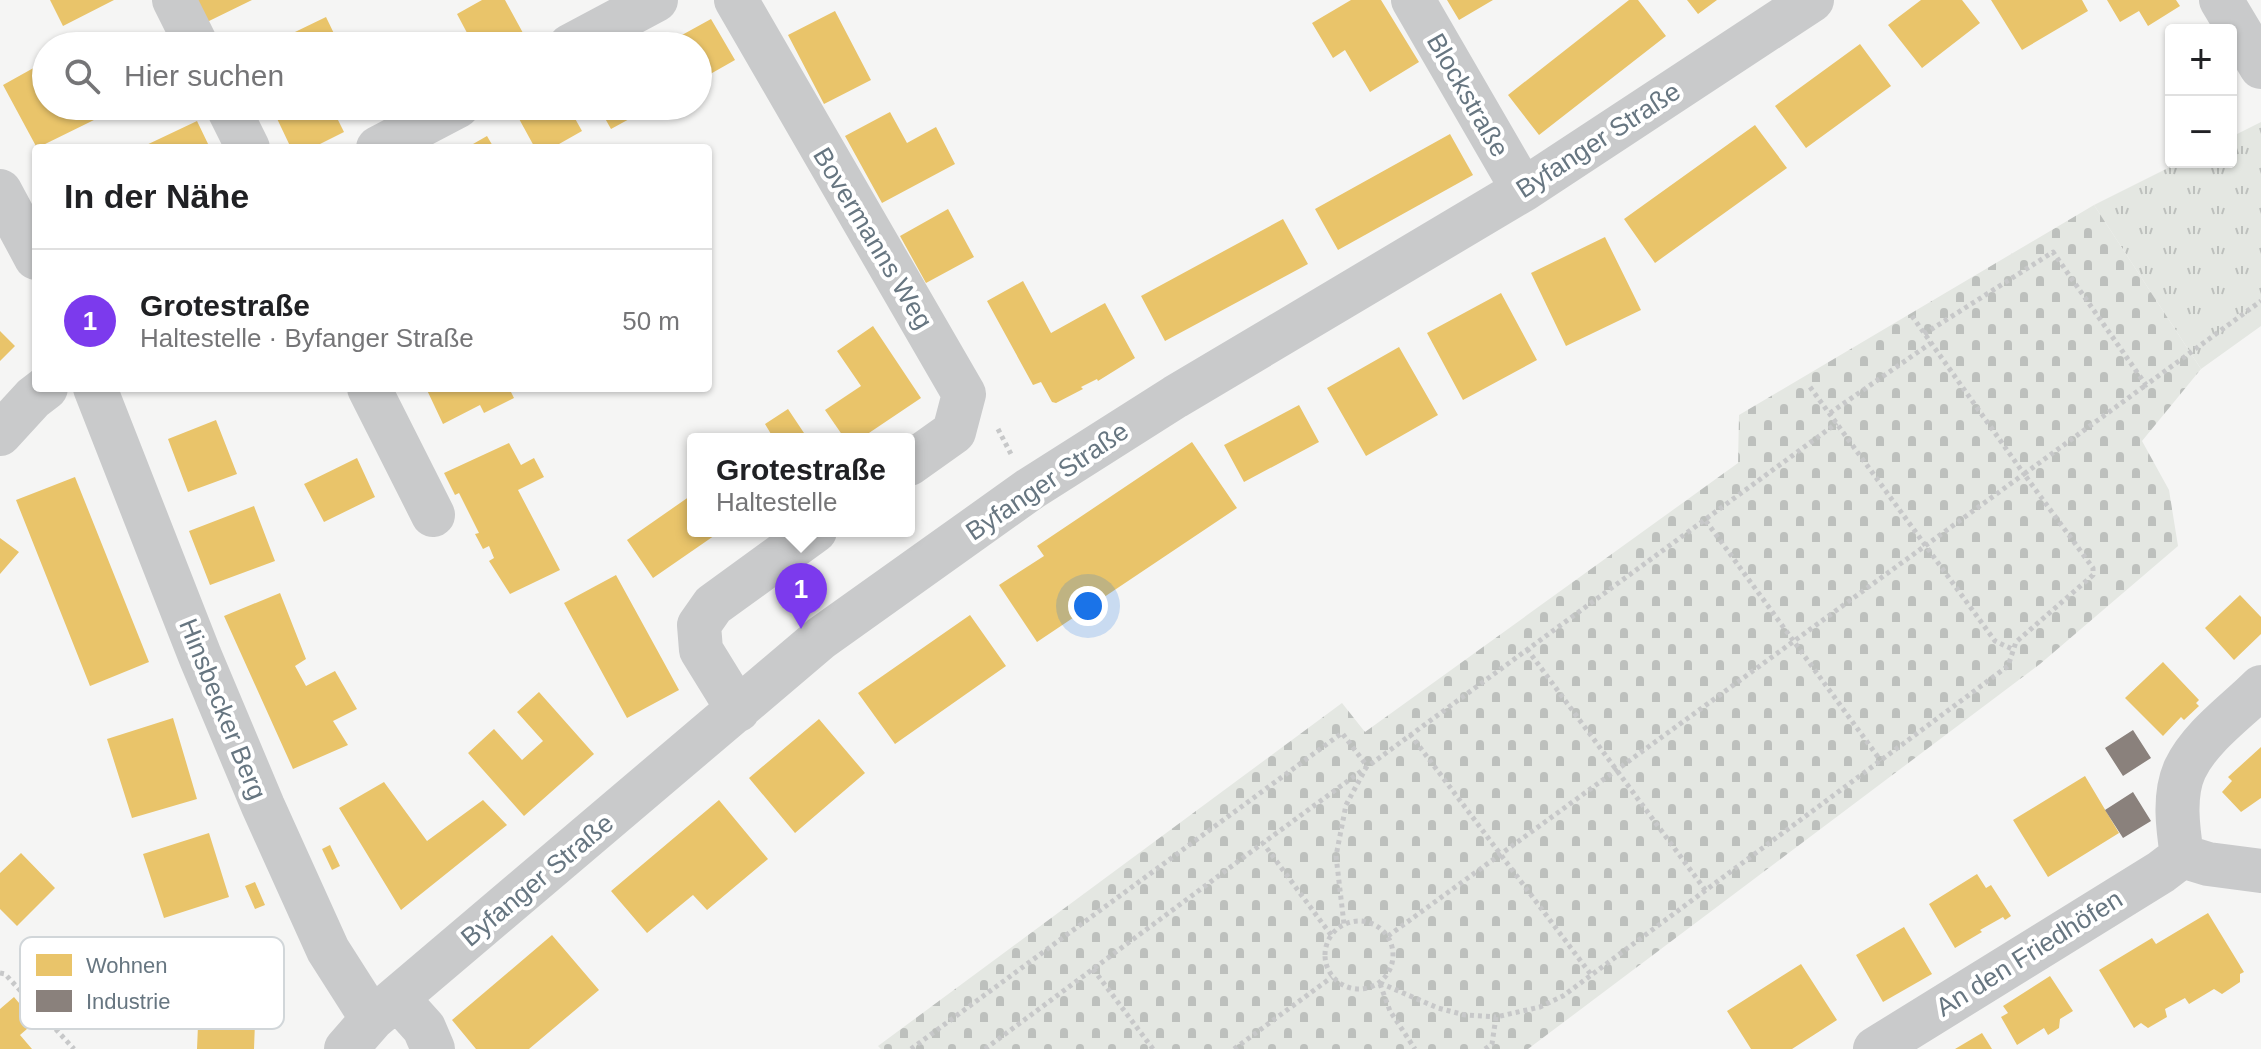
<!DOCTYPE html>
<html lang="de">
<meta charset="utf-8">
<style>
body{margin:0;font-family:Arial,sans-serif;background:#f2f2f2;color:#202124}
.controls{position:absolute;right:24px;top:24px;display:grid;overflow:hidden;border-radius:8px;box-shadow:0 2px 6px #0004}
.controls button{width:72px;height:72px;display:grid;place-items:center;padding:0;border:0;border-bottom:2px solid #e0e0e0;background:#fff;color:#202124;font:40px sans-serif}
.you{position:absolute;left:1088px;top:606px;width:28px;height:28px;margin:-20px;border:6px solid #fff;border-radius:50%;background:#1a73e8;box-shadow:0 0 0 12px #1a73e833}
.badge{display:grid;place-items:center;width:52px;height:52px;border-radius:50%;background:#7c3aed;color:#fff;font-size:26px;font-weight:700}
.pin{position:absolute;translate:-50% -66px;filter:drop-shadow(0 2px 4px #0008)}
.pin::after{content:'';position:absolute;top:42px;width:28px;height:24px;background:inherit;clip-path:polygon(0 0,100% 0,50% 100%)}
.popup{position:absolute;left:687px;top:433px;width:228px;height:104px;box-sizing:border-box;display:grid;place-content:center;border-radius:8px;background:#fff;filter:drop-shadow(0 2px 6px #0005);font-size:26px;white-space:nowrap;color:#757577}
.popup b{font-size:30px;color:#202124}
.popup::after{content:'';position:absolute;left:50%;top:100%;margin-left:-16px;border:16px solid transparent;border-top-color:#fff}
.list{margin:0;padding:0;list-style:none}
h2{display:flex;justify-content:space-between;align-items:center;height:104px;margin:0;padding:0 32px;font-size:34px}
h2 small{font-size:26px;font-weight:400;color:#757577}
.list li{display:grid;grid-template-columns:52px 1fr auto;gap:24px;align-items:center;box-sizing:border-box;height:144px;padding:0 32px;border-top:2px solid #e0e0e0}
.list b{display:block;font-size:30px;white-space:nowrap}
.list p{margin:0;font-size:26px;white-space:nowrap;color:#757577}
.list em{font-size:26px;font-style:normal;color:#757577}
.icon{flex:none;width:44px;height:44px;fill:none;stroke:currentColor;stroke-width:2;stroke-linecap:round;stroke-linejoin:round}
.map{position:relative;flex:none;width:2261px;height:1049px;overflow:hidden}
.search{position:absolute;background:#fff;box-shadow:0 2px 6px #0004;left:32px;top:32px;width:680px;height:88px;display:flex;align-items:center;gap:20px;box-sizing:border-box;padding:0 28px;border-radius:44px;color:#757577;font-size:30px}
.panel{position:absolute;background:#fff;box-shadow:0 2px 6px #0004;left:32px;top:144px;width:680px;height:248px;border-radius:8px}
.map>svg:first-child{display:block}
</style>
<div class="map">
<svg width="2261" height="1049" viewBox="0 0 2261 1049">
<defs>
<pattern id="grass-tufts" width="24" height="20" patternUnits="userSpaceOnUse" patternTransform="scale(2)"><rect width="24" height="20" fill="#e4e7e2"/><path d="M3 7l-1-3M5 7V3M7 7l1-3M15 17l-1-3M17 17v-4M19 17l1-3" fill="none" stroke="#bdc0bd"/></pattern>
<pattern id="cemetery-stones" width="16" height="16" patternUnits="userSpaceOnUse" patternTransform="scale(2)"><rect width="16" height="16" fill="#e4e7e2"/><path d="M2 7V4a2 2 0 0 1 4 0v3zM10 15v-3a2 2 0 0 1 4 0v3z" fill="#bdc0bd"/></pattern>
</defs>
<rect width="100%" height="100%" fill="#f5f5f4"/>
<!-- grass -->
<path fill="url(#grass-tufts)" d="M2261,122V326L2201,369L2094,205L2180,162H2231V137Z"/>
<!-- cemetery -->
<path fill="url(#cemetery-stones)" d="M2094,205L2201,369L2142,441L2169,490L2178,546L2040,664L1528,1049H881L878,1046L1342,703L1365,732L1738,463L1739,415Z"/>
<!-- homes -->
<path fill="#e9c46a" d="M50,0H114L63,26Z
M196,0H252L207,22Z
M482,0H505L529,44L474,46L457,14Z
M1351,0H1381L1419,62L1370,92L1345,50L1333,58L1312,23Z
M1447,0H1493L1459,20Z
M1629,0H1638L1666,36L1539,135L1508,95Z
M1687,0H1717L1698,14Z
M1921,0H1962L1980,23L1922,68L1888,25Z
M1991,0H2082L2088,11L2022,50Z
M2107,0H2176L2180,6L2148,26L2139,11L2120,22Z
M835,11L871,80L824,104L788,35Z
M326,17L340,46H266Z
M711,19L735,60L698,81V46H662Z
M1860,44L1891,86L1806,148L1775,106Z
M46,61V106H89L96,119L37,148L3,85Z
M271,106H331L344,132L312,148H291Z
M512,106H568L582,131L552,148H535Z
M598,106H653L611,129Z
M890,112L907,143L936,127L955,164L882,203L845,136Z
M197,121L210,148H140Z
M1755,125L1787,168L1655,263L1624,219Z
M1450,134L1473,175L1338,250L1315,209Z
M487,136L494,148H466Z
M948,209L974,257L926,283L900,236Z
M1283,219L1308,264L1165,341L1141,296Z
M1605,237L1641,310L1566,346L1531,273Z
M1023,281L1051,333L1105,303L1135,358L1098,381L1097,379L1081,387L1083,389L1056,403L1052,402L1041,382L1033,385L987,301Z
M1501,293L1537,360L1463,400L1427,333Z
M873,326L921,398L860,439H845L825,410L861,386L837,351Z
M0,331L15,346L0,361Z
M1399,347L1438,415L1366,456L1327,388Z
M426,388H509L514,398L484,413L480,405L443,424Z
M1299,405L1319,442L1244,482L1224,445Z
M788,409L808,439H774L765,424Z
M216,420L237,474L188,492L168,439Z
M1192,442L1237,508L1037,642L999,585L1044,556L1037,546Z
M509,443L521,465L534,458L544,477L518,490L560,570L510,594L489,561L494,558L489,546L483,549L475,534L479,533L459,493L455,495L444,473Z
M357,458L375,497L324,522L304,484Z
M75,477L149,662L90,686L16,500Z
M693,494V531H721L653,578L627,540Z
M254,506L275,561L210,585L189,531Z
M0,538L19,552L0,574Z
M616,575L679,690L627,718L564,603Z
M280,593L306,659L295,666L306,686L335,671L357,709L333,721L348,745L293,769L224,616Z
M2240,595L2261,617V634L2234,660L2205,628Z
M970,615L1006,666L895,744L858,693Z
M2163,662L2199,700L2196,703L2199,706L2184,720L2181,717L2163,736L2125,698Z
M539,692L594,754L524,816L468,753L494,729L522,760L543,741L517,712Z
M173,718L197,799L132,818L107,739Z
M819,719L865,773L795,833L749,778Z
M2261,747V798L2241,812L2222,792L2232,781L2228,777Z
M2085,776L2119,833L2048,877L2013,820Z
M384,782L427,841L483,800L507,825L401,910L339,808Z
M719,800L768,859L707,910L693,895L647,933L611,891Z
M209,833L229,897L164,918L143,854Z
M330,845L340,866L332,870L322,849Z
M21,853L55,888L17,926L0,909V873Z
M1977,874L1986,888L1991,885L2011,916L2005,920L2003,917L1980,930L1982,932L1955,948L1929,904Z
M255,882L265,905L255,909L245,886Z
M2208,913L2244,972L2240,974V982L2222,994L2214,989L2189,1004L2185,998L2165,1009L2167,1017L2148,1028L2141,1023L2134,1028L2099,970L2152,938L2156,944Z
M1904,927L1932,974L1883,1002L1856,955Z
M552,935L599,990L529,1049H476L452,1020Z
M185,941L258,943L254,1049H197L199,1002L134,1000L120,965L184,968Z
M1801,964L1837,1020L1792,1049H1751L1727,1011Z
M2050,976L2073,1011L2060,1019L2059,1028L2048,1035L2044,1028L2017,1045L2001,1017L2008,1013L2003,1006Z
M14,997L35,1022L20,1035L32,1049H0V1009Z
M1982,1033L1992,1049H1955Z"/>
<!-- industry -->
<path fill="#8a817c" d="M2133,730L2151,758L2123,776L2105,748Z
M2133,792L2151,821L2123,838L2105,810Z"/>
<g fill="none" stroke-linecap="round" stroke-linejoin="round">
<!-- path -->
<path stroke="#c7c8c9" stroke-width="5" stroke-dasharray="4 4" stroke-linecap="butt" d="M1924,334L2053,252L2146,385L2261,301
M1810,387L1995,641L2012,649
M1830,413L1931,343
M998,429L1012,456
M1706,521L1881,761
M1527,649L1706,891
M1410,734L1592,976
M1325 955a34 34 0 1 1 68 0a34 34 0 1 1-68 0Z
M1331,935L1263,843L1837,423
M1388,936L2024,474L1912,316
M1093,969L1153,1049
M0,973L5,974L74,1049
M1380,983L1438,1008L1465,1015L1496,1017
M1380,984L1390,1011L1415,1049
M911,1049L1342,733L1367,766L1346,805L1336,856L1344,924
M985,1049L1263,843
M1234,1049L1332,977
M1485,1049L1492,1044L1496,1017L1540,1007L1563,996L2008,666L2016,642L2093,575V568L2024,474L2146,385"/>
<!-- minor -->
<path stroke="#c9cacb" stroke-width="44" d="M174,0L197,46
M736,0L964,394L954,432L909,464
M1413,0L1523,190
M2221,0L2261,67
M570,46L656,0
M227,106L248,148
M378,148L458,106
M0,191L36,258
M95,388L200,656L263,806L328,950L372,1019
M369,388L433,515
M0,434L33,398L46,388
M738,710L701,650L699,625L713,605L815,531
M2182,856L2208,864L2261,871
M397,998L424,1028L433,1049
M346,1049L372,1019L821,638L1030,489L1175,397L1523,190L1812,0
M1875,1049L2161,872L2182,856C2178,829 2173,795 2185,769C2200,737 2236,712 2261,687"/>
</g>
<g text-anchor="middle" dominant-baseline="central" stroke-width="8" stroke-linejoin="round" paint-order="stroke">
<!-- street labels -->
<g font-size="26" fill="#677681" stroke="#fff">
<text transform="translate(1468 95) rotate(60)">Blockstraße</text>
<text transform="translate(1598 140) rotate(-33)">Byfanger Straße</text>
<text transform="translate(873 238) rotate(59)">Bovermanns Weg</text>
<text transform="translate(1047 481) rotate(-34)">Byfanger Straße</text>
<text transform="translate(223 709) rotate(68)">Hinsbecker Berg</text>
<text transform="translate(537 880) rotate(-40)">Byfanger Straße</text>
<text transform="translate(2029 953) rotate(-32)">An den Friedhöfen</text>
</g>
</g>
<!-- legend -->
<rect x="20" y="937" width="264" height="92" rx="12" fill="#fff" stroke="#d1d6d9" stroke-width="2"/>
<rect x="36" y="954" width="36" height="22" fill="#e9c46a"/>
<rect x="36" y="990" width="36" height="22" fill="#8a817c"/>
<g font-size="22" fill="#677681">
<text x="86" y="973">Wohnen</text>
<text x="86" y="1009">Industrie</text>
</g>
</svg>
<div class="controls">
<button>+</button>
<button>−</button>
</div>
<div class="you"></div>
<div class="pin badge" style="left:801px;top:629px">1</div>
<div class="popup"><b>Grotestraße</b>Haltestelle</div>
<div class="search"><svg class="icon" aria-label="search" viewBox="0 0 24 24"><circle cx="10" cy="10" r="6"/><path d="M15 15l6 6"/></svg>Hier suchen</div>
<section class="panel">
<h2>In der Nähe<small></small></h2>
<ul class="list">
<li><span class="badge">1</span><div><b>Grotestraße</b><p>Haltestelle · Byfanger Straße</p></div><em>50 m</em></li>
</ul>
</section>
</div>
